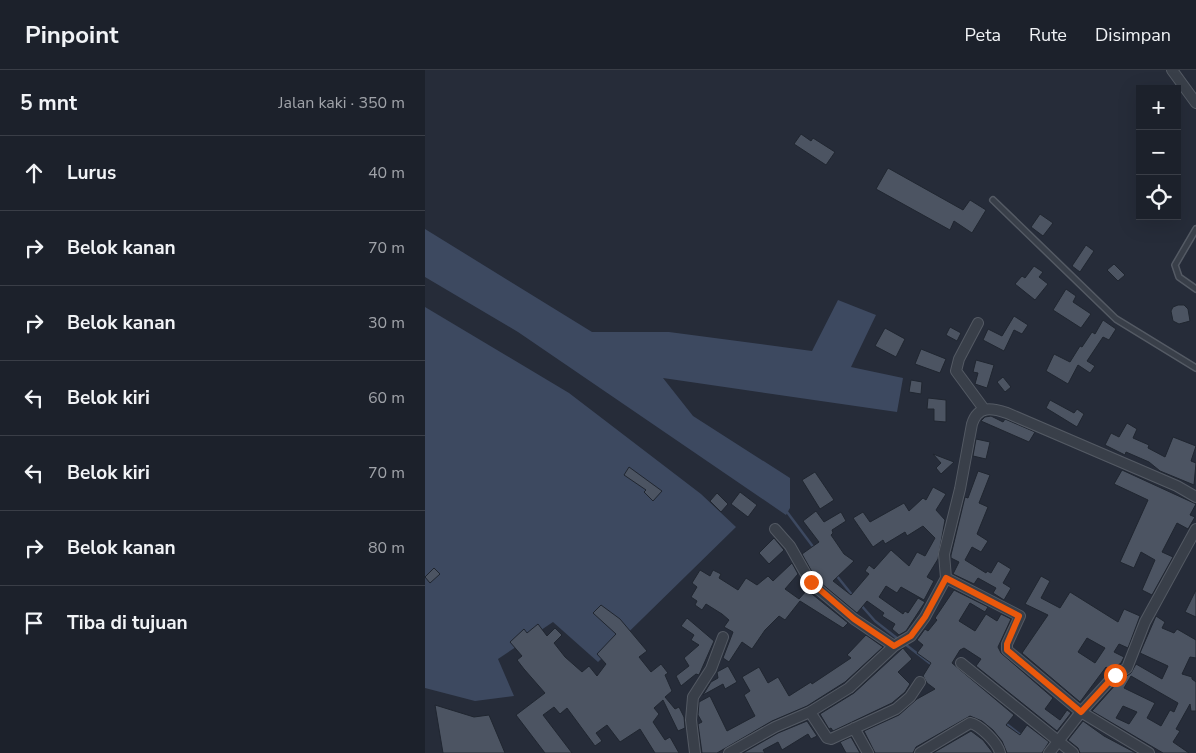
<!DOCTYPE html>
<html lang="id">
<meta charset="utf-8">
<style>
body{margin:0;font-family:"Nunito Sans",sans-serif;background:#252933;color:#f1f3f6}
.controls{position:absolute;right:15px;top:15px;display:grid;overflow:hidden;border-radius:0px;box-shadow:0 5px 20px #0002}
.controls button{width:45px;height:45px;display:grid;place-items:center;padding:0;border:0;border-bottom:1px solid #3a3e47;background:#1c212b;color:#f1f3f6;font:25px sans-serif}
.stop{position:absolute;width:15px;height:15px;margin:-11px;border:4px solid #ea580c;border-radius:50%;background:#fff}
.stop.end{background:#ea580c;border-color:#fff;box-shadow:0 1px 5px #0008}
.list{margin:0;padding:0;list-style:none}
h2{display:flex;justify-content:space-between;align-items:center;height:65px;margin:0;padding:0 20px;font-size:21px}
h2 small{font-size:16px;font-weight:400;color:#a0a3a9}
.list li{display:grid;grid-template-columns:32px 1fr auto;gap:15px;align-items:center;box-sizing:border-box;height:75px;padding:0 20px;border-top:1px solid #3a3e47}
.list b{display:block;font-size:19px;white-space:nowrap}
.list em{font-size:16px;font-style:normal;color:#a0a3a9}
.icon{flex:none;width:28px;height:28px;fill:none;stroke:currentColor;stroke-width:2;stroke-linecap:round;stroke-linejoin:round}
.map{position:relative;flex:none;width:771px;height:683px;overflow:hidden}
header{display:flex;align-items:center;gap:30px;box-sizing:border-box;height:70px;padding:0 25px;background:#1c212b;border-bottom:1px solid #3a3e47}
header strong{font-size:24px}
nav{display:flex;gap:28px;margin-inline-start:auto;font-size:18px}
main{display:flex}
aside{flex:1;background:#1c212b}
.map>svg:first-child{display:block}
</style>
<header>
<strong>Pinpoint</strong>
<nav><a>Peta</a><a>Rute</a><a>Disimpan</a></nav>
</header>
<main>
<aside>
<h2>5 mnt<small>Jalan kaki · 350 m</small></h2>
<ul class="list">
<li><svg class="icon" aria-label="ahead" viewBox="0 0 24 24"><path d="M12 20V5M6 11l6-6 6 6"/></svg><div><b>Lurus</b></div><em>40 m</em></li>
<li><svg class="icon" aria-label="right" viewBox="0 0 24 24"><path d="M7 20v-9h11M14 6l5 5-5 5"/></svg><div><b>Belok kanan</b></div><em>70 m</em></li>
<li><svg class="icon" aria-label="right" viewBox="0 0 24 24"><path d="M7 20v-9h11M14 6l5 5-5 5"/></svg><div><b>Belok kanan</b></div><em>30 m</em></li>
<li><svg class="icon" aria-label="left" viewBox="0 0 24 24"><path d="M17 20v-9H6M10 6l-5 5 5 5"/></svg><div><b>Belok kiri</b></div><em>60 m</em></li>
<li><svg class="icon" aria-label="left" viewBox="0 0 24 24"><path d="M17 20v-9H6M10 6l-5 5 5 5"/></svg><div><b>Belok kiri</b></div><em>70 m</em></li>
<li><svg class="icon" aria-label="right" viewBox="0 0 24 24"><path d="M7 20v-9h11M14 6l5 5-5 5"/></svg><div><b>Belok kanan</b></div><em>80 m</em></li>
<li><svg class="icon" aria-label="arrive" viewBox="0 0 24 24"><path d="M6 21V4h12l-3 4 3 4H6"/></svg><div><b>Tiba di tujuan</b></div></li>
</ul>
</aside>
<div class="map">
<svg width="771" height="683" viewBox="0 0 771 683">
<rect width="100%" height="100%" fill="#262c39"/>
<!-- water -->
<path fill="#3d4960" d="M0,159L167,262H244L387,281L413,230L451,245L426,297L478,308L472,342L238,308L268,346L365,408V438L361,445L93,262L0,207Z
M0,237L144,323L276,424L311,457L173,592L128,552L73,589L89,626L50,631L0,618Z"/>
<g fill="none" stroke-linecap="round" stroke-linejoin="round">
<!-- stream -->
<path stroke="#3d4960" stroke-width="2.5" d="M362,442L389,478
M411,505L428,526
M435,534L450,551L473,569
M480,574L507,595
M579,652L597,666"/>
</g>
<!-- building -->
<path fill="#4c5462" stroke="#202630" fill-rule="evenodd" d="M376,64L386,71L388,68L410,82L401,95L369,74Z
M463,98L538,140L545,130L561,140L547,163L529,151L525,160L451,119Z
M615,144L628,153L618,166L606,157Z
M661,175L669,181L655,202L647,196Z
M689,194L700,205L693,211L682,200Z
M609,196L618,202L614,207L623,214L610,230L590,214L597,206L600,208Z
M641,219L651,226L648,232L666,244L656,258L628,240Z
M753,235H759L763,239L765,251L754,254L748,251L746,241L748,237Z
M589,246L603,255L597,264L589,260L579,281L558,270L563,259L577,266Z
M678,250L691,259L684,270L678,267L662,291L670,296L665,303L653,295L643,314L621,301L629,284L645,292L655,276L657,277L667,262L670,264Z
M525,257L536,263L532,271L521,265Z
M460,258L480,269L471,287L450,276Z
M496,279L521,289L515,303L490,294Z
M551,290L569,295L562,318L550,314L553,303L548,302Z
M578,307L586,317L580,322L572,312Z
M486,310L497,312L496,324L484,322Z
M503,328L521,330V352L509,351V339H502Z
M625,330L649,343L652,339L659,344L652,357L621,338Z
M566,346L578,352L580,349L610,362L604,372L556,351L560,347Z
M702,353L712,359L708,368L724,375L723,378L740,387L748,367L771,376L766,391L771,393L769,415L735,401L724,392L701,382L700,385L680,375L686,363L694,367Z
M551,369L565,372L561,389L548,386Z
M508,384L529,392L516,404L511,398L516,393Z
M204,397L237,421L228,431L219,422L221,420L199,405Z
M697,400L771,434L765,445L770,447L763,459L752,453L737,482L748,487L727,525L717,520L730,490L716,482L709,498L695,492L723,430L689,414Z
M553,401L565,405L554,433L563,437L552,464L563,471L556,482L547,477L540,490L561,503L562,501L566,503L573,491L586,499L578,513L586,518L579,530L568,523L571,518L553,508L549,514L528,504L534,492L526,488V485L540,427L543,428Z
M390,402L409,430L395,439L377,410Z
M508,417L521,424L511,440L520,450L513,489L502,507L509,511L499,530L476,517L472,523L461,516L454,527L478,544L480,541L483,543L493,528L500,532L481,561L474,565L467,559L470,554L457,546L459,543L442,531L432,543L391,509L377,484L394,472L378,451L391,441L399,452L416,442L421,451L407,460L408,463L406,465L419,484L429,491L408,511L426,525L444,504L440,501L444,495L449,499L466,480L484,496L492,482L500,486L510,468L498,456L482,466L480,462L460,474L458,470L448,477L428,448L438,442L445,452L479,433L484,441L498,428L501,430Z
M315,422L332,435L323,447L306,434Z
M292,423L303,434L296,442L285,431Z
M349,468L359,480L344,494L334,483Z
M367,493L373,504L360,519L374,529L382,520L423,553L418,558L375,531L360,550L354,546L340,560L327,579L317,572L304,592L298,588L308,562L299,557L304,550L297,544L281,534L277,540L270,535L272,531L266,527L272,517L267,513L275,500L285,506L288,500L296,504L294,508L313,520L321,508L332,515L343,506L348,511Z
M9,498L15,504L5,513L0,507Z
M616,506L625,511L616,528L635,538L645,522L693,552L699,539L715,546L703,578L694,574L689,582L699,587L696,593L686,600L681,597L655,632L597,583L623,545L600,534ZM662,568L680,578L670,593L653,582Z
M529,520L563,537L560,542L545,533L534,551L550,561L561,544L572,551L576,544L586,549L573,577L576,583L628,628L620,639L635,650L642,640L646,643L632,661L551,596L556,589L539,578L535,580L527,593L589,645L581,655L595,665L602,655L624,672L617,683H582L577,671L568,660L557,651L545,646L491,677L488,683H450L439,661L474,645L492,629L510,619L502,613L498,606L506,593L492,583L498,575L492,570L500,559L503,561L512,550L510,548Z
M771,520V547L760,542Z
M176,535L195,549L222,581L214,587L226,602L236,594L243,603L240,605L247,621L240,627L250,639L254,637L259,647L260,658L253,661L238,630L229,638L234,644L228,652L240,670L245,667L254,683H230L215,659L195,672L182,655L171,663L177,671L170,676L142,638L135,644L129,637L118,645L147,683H120L91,645L120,623L99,599L92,590L97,586L85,572L99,559L102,563L113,554L122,566L130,558L137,565L129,573L140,587L157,602L164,596L172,606L181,594L172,584L191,564L168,543Z
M731,546L740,552L737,558L749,563L752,559L771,570V588L765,587L757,604L767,607V609L771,612V641H766L765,634L751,659L755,661L748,672L764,683H738L667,641L692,613L706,603L711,594L737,609L743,596L715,583ZM706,606L753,633L749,642L745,640L736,656L722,648L730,633L699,618ZM698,636L712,642L704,654L691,648Z
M262,548L289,571L274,605L271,604L256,616L251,606L264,596L259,588L274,575L266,570L269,565L256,556Z
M441,565L458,577L420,612L382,636L347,651L292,683H277L273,654L277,652L273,645L274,632L285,626L302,661L330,646L319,625L325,621L317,607L334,597L343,613L353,607L364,626L386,612L387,614L426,588L422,585Z
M478,578L487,589L473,602L485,614L480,622L467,633L408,661L406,658L404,659L395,644L429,623Z
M303,596L312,612L300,619L298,614L278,625L286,612L293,608L292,602Z
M10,635L49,647L64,645L80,683H18Z
M382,651L392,666L386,669L383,664L357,680L353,672L338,680L340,683H318L353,663Z
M658,651L679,666L711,683H655L653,678L643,670Z
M546,661L558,670L568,683H508Z
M426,667L435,683H421L415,672Z"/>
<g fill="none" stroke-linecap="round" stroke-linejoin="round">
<!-- service casing -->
<g stroke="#545a64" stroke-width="8">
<path id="service" d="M568,130L691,249L771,298
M771,159L750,195L754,207L771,219"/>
</g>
<!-- minor casing -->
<g stroke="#545a64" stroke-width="12">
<path id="minor" d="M747,0L771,33
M553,253L534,289L531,301L559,339
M350,459L365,476L386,513L429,549L469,576
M521,508L595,546L582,574V580L656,642L724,683
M536,593L648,683
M385,642L402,668L406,669L471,639L485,627L495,612
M429,658L443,683
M270,683L266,650L268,627L286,599L298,567
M304,683L350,657L385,642L424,618L469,576L486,566L500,547L521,508L519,484L535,419L547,354C553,335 567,338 582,343L752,416L771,427
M495,683L545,653C555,655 573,673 575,683
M624,683L656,642L687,608L702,598L720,552L771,459"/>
</g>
<!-- service -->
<use href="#service" stroke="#393f49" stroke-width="5"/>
<!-- minor -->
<use href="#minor" stroke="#393f49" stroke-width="10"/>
</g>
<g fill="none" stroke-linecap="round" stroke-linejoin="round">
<!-- route -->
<path stroke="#ea580c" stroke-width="6" d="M386,512L429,549L469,576L486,566L500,547L521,508L594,546L582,574V580L656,642L690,605"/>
</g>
</svg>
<div class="controls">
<button>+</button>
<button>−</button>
<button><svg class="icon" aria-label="locate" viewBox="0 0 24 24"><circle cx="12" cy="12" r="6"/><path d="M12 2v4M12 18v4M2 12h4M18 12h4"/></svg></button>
</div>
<div class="stop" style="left:690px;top:605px"></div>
<div class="stop end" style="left:386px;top:512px"></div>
</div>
</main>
